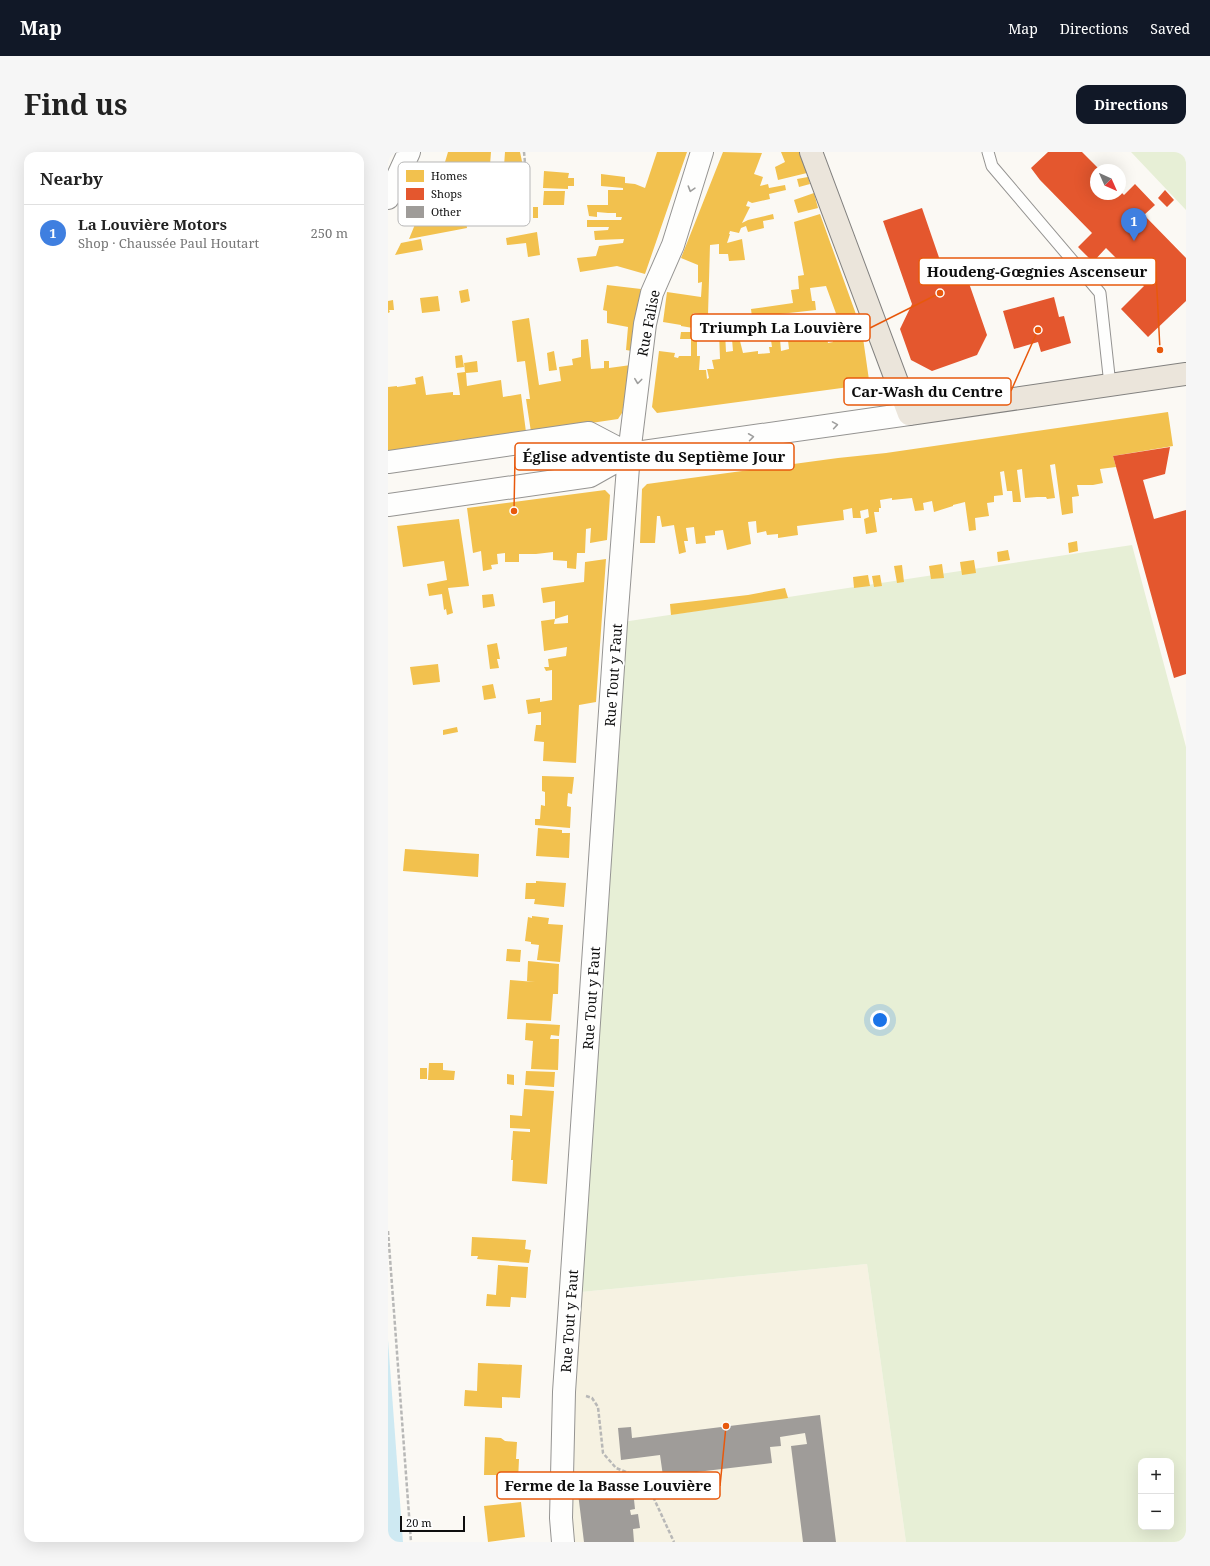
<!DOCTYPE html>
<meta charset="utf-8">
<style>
body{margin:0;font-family:"Noto Serif",serif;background:#f6f6f6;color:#222}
.controls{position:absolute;right:12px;bottom:12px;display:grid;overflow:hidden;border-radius:8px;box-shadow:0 4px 16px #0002}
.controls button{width:36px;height:36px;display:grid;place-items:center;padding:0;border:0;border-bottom:1px solid #e0e0e0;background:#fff;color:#222;font:20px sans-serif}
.compass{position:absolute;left:702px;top:12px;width:36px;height:36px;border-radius:50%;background:#fff;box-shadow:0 4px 16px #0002;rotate:135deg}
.scale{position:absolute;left:12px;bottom:10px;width:65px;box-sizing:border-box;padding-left:4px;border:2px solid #0e0e0e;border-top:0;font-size:11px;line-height:14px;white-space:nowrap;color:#0e0e0e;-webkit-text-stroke:3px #fff;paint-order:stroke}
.you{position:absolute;left:492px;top:868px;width:14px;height:14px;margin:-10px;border:3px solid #fff;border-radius:50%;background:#1a73e8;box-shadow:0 0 0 6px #1a73e833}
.badge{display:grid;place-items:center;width:26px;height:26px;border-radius:50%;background:#111827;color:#fff;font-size:13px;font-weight:700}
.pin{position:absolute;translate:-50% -33px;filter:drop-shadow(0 1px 2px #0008)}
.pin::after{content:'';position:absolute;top:21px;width:14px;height:12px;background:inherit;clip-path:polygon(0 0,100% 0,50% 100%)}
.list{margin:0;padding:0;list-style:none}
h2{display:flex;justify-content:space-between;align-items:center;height:52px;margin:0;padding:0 16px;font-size:17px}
h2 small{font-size:13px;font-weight:400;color:#767676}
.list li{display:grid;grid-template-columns:26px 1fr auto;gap:12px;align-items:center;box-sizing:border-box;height:56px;padding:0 16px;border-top:1px solid #e0e0e0}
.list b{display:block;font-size:15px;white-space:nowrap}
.list p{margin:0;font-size:13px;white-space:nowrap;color:#767676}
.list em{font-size:13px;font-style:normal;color:#767676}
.map{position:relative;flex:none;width:798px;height:1390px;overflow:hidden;border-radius:12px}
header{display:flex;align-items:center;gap:24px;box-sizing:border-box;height:56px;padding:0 20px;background:#111827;color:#fff}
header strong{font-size:19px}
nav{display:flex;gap:22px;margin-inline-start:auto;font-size:14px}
.intro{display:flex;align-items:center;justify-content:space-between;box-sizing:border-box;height:96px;padding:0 24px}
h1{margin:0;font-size:28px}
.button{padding:10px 18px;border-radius:12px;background:#111827;color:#fff;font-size:14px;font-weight:700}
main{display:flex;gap:24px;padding:0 24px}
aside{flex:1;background:#fff;border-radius:12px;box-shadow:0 4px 16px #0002}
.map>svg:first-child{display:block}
</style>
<header>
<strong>Map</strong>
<nav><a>Map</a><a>Directions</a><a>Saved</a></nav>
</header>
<div class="intro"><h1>Find us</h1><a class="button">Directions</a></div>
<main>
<aside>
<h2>Nearby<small></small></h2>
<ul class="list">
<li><span class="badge" style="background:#3f7fe0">1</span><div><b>La Louvière Motors</b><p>Shop · Chaussée Paul Houtart</p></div><em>250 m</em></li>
</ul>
</aside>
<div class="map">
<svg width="798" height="1390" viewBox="0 0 798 1390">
<rect width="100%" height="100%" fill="#fbf9f4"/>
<!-- farmland -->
<path fill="#f6f2e2" d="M479,1112L518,1390H175L183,1141Z"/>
<!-- green -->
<path fill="#e7efd6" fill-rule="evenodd" d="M743,0H798V58Z
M744,393L798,595V1390H518L479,1112L183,1141L228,471ZM753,1309H783V1375H753Z"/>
<!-- water -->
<path fill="#cee9f2" d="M0,1188L15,1390H0Z"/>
<!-- homes -->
<path fill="#f2c14e" d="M60,0H103L102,13H87V18H135V26L100,24L99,36L86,35L75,64L78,69L79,76L21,87L44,31L56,33L57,10Z
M117,0H132L135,14H116Z
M269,0H299L257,122L229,114L192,120L189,106L208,104L211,94L235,91L236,87L207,88L206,79L220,78L221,75H199V68H233L234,65H228V61H220L209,60V65L201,64L199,53H220V38H235V36L213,34V22L237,25V31L247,32L257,36Z
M335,0L374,1L366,22L375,25L372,34L380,32L381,36L397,33L398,38L381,42L382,47L364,51L360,49L358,54L362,55L354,71L360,68L385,62L386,67L375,69L376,76L360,80L358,74L353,76L351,81L342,79L341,82H342L339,91L354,87L357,108L341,109L340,102H331V92L322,93L320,163L305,161V176L293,174V173L275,170L279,140L313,145L314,130L310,131V113L293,106Z
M393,0H411L419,21L390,28L387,15L397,10Z
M156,19L181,21L180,26H186V34H180V37L155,36Z
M420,25L422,32L411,35L409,27Z
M156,39H177L176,53H155Z
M426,41L430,56L410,61L406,48Z
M145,55H150V66H145Z
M432,62L474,179L481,228L476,233L269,261L264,255L271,199L287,201L286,205L290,206L291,204H303V187H292L293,180H304V185H309V204H312L311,218H318L319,227L321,226L319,217H326L324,208L332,207L331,180H337L338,200L345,199L344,187L351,185L355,201L370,199V202L382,201L381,195H384L383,188L392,187L393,199L401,197L399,180L416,178V174L422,173L421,168H430L432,178H438L440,191L445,190L444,179L454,178L438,134L422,136L424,149H427L428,158L364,165L363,157L405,151L403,138L411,137L410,124L416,123L406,70Z
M149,80L152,103L140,105L138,91L119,93L118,86Z
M33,87L35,98L7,103L13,91Z
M219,133L253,137L244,199L238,198L240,175L219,171V159L215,158Z
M80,137L82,149L73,151L71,139Z
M50,144L52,159L34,161L32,146Z
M5,148L6,158H1L2,160L0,161V149Z
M141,166L151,233L173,229L171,215L185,213L184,207L193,205V188L200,187L203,217L216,216V209H221V216L243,213L234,261L230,267L143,280L138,247H142L137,209L129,210L124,169Z
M166,199L169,218L161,219L159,201Z
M74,203L76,215L68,216L67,204Z
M89,209L90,220L78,221L79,234L113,228L115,245L133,242L138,280L70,288L0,299V235L9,234V235L28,232L27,226L35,224L38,243L65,240V243H72L69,221L77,220L76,211Z
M780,260L785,294L725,304L728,315L712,317L715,331L705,333H689L691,344L684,345L685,361L674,363L667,312L662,313L667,346L659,347L658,345H649L637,346L634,317L629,318L633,350H625L624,339H619L616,319L612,320L615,343L606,344V350L599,351L601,364L587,366L588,378L581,379L577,350L565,353V354L546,360L544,349L535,351L536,358L527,359L524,346L504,348V346L492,348L493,356H491V360H486L489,380L478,382L476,367L481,365L480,357L472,359L473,366H465L464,356L455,358L456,368L409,374L410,383L390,386V382L379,383L378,379L369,381L368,369L360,370L363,392L339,398L335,378L327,379V383L317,384L318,391L308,392L306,375L298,376L300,389H296L298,400L291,402L286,373L274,375L272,364H269L267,391H252L254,337L259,332L450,306L498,301Z
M217,338L222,343L219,388L202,391L203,376L198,377L197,401H189L188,417L179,416V409L165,408V400L148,402H131V410H117V401L109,402L110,412L103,413L104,417L95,419L93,399L85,401L79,356Z
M71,367L81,434L60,436L65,461L59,463L58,457L56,458L54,442L41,444L39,432L59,428L56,409L15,415L9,374Z
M689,389L690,399L681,401L680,391Z
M620,398L622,408L610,410L609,400Z
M218,407L208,550L191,553L188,611L155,609L156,590L146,589L148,573H153V560L140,562L138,548L152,546V550L164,548V518L158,519L156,515H161L160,507L178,504L179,495L156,499L153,469L167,467L166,472L180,471V463L167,467V449L155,451L153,436L196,430L197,410Z
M586,408L588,421L574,423L572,410Z
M554,412L556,426L543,427L541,414Z
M514,413L516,430L509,431L506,414Z
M480,423L482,434L466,436L465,425Z
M492,423L494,434L486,435L484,424Z
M397,436L400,446L283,463L282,452L360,443Z
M105,442L107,454L95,456L94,443Z
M109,491L112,507H109L111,516L102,517L99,493Z
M50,512L52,530L25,533L22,515Z
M105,532L108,546L96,548L94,534Z
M69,575L70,580L55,583V578Z
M154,624L186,625L184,642L180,641L179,654L183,655L182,676L147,673V667H152L153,653L157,654V640L154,639Z
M150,676L174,678V681H182L181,706L148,704Z
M17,697L91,702L90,725L15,719Z
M148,729L178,731L176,755L146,752L147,747H137L138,731H148Z
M144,764L161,766L160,772L175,773L172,810L149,808L151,793L143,792V790L137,789L140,765L144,766Z
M119,797L133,798L132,810L118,809Z
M140,809L171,812L170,842H165L163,869L119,867L122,828L147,830L139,829Z
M138,871L172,873L171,884L163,883L162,887H171L170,918L143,917L145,889L137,888Z
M41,911H55V918L67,919L66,928H40Z
M32,916H39V927H32Z
M138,919L167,920L166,935L137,933Z
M119,922L126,923V933L119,932Z
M136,937L166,939L159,1032L124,1029L125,1008H123L125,979L142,980V977L122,976V963L134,964Z
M84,1085L138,1088L137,1097L143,1098L141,1111L89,1107L90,1104H83Z
M110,1113L140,1115L138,1146L123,1145L122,1155L98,1154L99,1142L108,1143Z
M90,1211L134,1213L132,1246L114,1245V1256L76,1254L77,1238L89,1239Z
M97,1285L113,1286L117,1289L129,1290L128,1307H131L130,1329L108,1328V1323H96Z
M133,1350L137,1385L100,1390L96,1354Z"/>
<!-- shops -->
<path fill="#e4572e" d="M660,0H694L712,18H708V42H732V39L736,43L747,32L767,53L756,63L798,106V149L760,185L733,157L756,134L718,96L705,110L690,95L704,81L652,28L643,16Z
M777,38L786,48L779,55L770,46Z
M534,56L556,120L575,114L599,183L589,203L544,219L523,208L512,177L524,152L495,69Z
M666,145L671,165L676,164L683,191L653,200L650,190L626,197L615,159Z
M782,295L777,322L755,328L766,367L798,358V522L786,526L725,304Z"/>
<!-- building -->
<path fill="#9f9c99" d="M432,1263L448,1390H415L403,1294L419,1292L417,1281L392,1285L393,1294L382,1295L384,1311L275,1324L272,1303L233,1308L230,1276L243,1275L244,1286Z
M239,1328V1330L244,1329L247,1357L242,1358L243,1363L250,1362L252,1376L245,1377L246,1390H196L189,1333Z"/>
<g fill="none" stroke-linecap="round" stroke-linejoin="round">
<!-- service casing -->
<g stroke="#959492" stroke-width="13">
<path id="service" d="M600,0L604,14L712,141L722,233"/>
</g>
<!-- minor casing -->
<g stroke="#959492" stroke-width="24">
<path id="minor" d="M0,46L21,0
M0,310L201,281L241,302
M0,353L202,324L241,302L521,262
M175,1390L173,1366L176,1240L228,471L241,302L257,172L264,141L285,93L314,0"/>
</g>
<!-- primary casing -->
<g stroke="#82817f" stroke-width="24">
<path id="primary" d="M423,0L521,262L798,222"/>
</g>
<!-- path -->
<path stroke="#b8b8b7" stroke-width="2.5" stroke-dasharray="4 2" stroke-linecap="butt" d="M136,0L140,43
M0,1079L23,1390
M198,1244L204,1246L210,1255L215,1301L228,1316L243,1322L262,1338L286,1390"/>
<!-- service -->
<use href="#service" stroke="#fefefd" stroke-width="11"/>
<!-- minor -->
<use href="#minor" stroke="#fefefd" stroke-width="22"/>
<!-- primary -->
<use href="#primary" stroke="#ebe5db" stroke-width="22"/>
</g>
<!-- one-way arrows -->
<defs><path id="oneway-chevron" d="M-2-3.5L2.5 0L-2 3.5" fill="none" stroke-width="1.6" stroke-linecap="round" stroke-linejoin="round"/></defs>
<g stroke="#9e9e9d">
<use href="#oneway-chevron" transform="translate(303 37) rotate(107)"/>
<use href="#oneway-chevron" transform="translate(250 229) rotate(97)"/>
<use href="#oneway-chevron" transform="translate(447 273) rotate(-9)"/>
<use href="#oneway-chevron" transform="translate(363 285) rotate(-8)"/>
</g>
<g text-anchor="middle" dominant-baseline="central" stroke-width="4" stroke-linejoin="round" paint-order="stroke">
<!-- street labels -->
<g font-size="14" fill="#0e0e0e" stroke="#fff">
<text transform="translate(260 171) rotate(-79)">Rue Falise</text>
<text transform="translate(225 523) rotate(-86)">Rue Tout y Faut</text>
<text transform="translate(203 846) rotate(-86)">Rue Tout y Faut</text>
<text transform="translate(181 1169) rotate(-86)">Rue Tout y Faut</text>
</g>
</g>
<!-- legend -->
<rect x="10" y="10" width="132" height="64" rx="6" fill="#fff" stroke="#b7b7b7" stroke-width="1"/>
<rect x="18" y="18" width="18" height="12" fill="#f2c14e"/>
<rect x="18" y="36" width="18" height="12" fill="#e4572e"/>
<rect x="18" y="54" width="18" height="12" fill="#9f9c99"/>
<g font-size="11" fill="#0e0e0e">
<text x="43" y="28">Homes</text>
<text x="43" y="46">Shops</text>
<text x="43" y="64">Other</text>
</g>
<!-- callouts -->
<path fill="none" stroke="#e8590c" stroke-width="1.5" d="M772 198L768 120M552 141L482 176M650 178L623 239M126 359L127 305M338 1274L332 1334"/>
<g fill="#e8590c" stroke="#fff" stroke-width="1.5">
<circle cx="772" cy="198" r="4"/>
<circle cx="552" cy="141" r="4"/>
<circle cx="650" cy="178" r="4"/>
<circle cx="126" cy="359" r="4"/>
<circle cx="338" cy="1274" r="4"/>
</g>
<g fill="#fff" stroke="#e8590c" stroke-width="1.5">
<rect x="531" y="106" width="237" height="27" rx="4"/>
<rect x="303" y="162" width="179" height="27" rx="4"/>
<rect x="456" y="226" width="167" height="27" rx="4"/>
<rect x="127" y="291" width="279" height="27" rx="4"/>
<rect x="109" y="1320" width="223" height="27" rx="4"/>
</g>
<g font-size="15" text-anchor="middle" font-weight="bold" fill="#0e0e0e">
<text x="649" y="125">Houdeng-Gœgnies Ascenseur</text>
<text x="393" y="181">Triumph La Louvière</text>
<text x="539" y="245">Car-Wash du Centre</text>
<text x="266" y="310">Église adventiste du Septième Jour</text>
<text x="220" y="1339">Ferme de la Basse Louvière</text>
</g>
</svg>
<div class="controls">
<button>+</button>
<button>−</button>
</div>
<svg class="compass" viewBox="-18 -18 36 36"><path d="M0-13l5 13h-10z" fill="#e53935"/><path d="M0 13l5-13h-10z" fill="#767676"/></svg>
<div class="scale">20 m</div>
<div class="you"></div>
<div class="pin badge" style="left:746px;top:89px;background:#3f7fe0">1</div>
</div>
</main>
